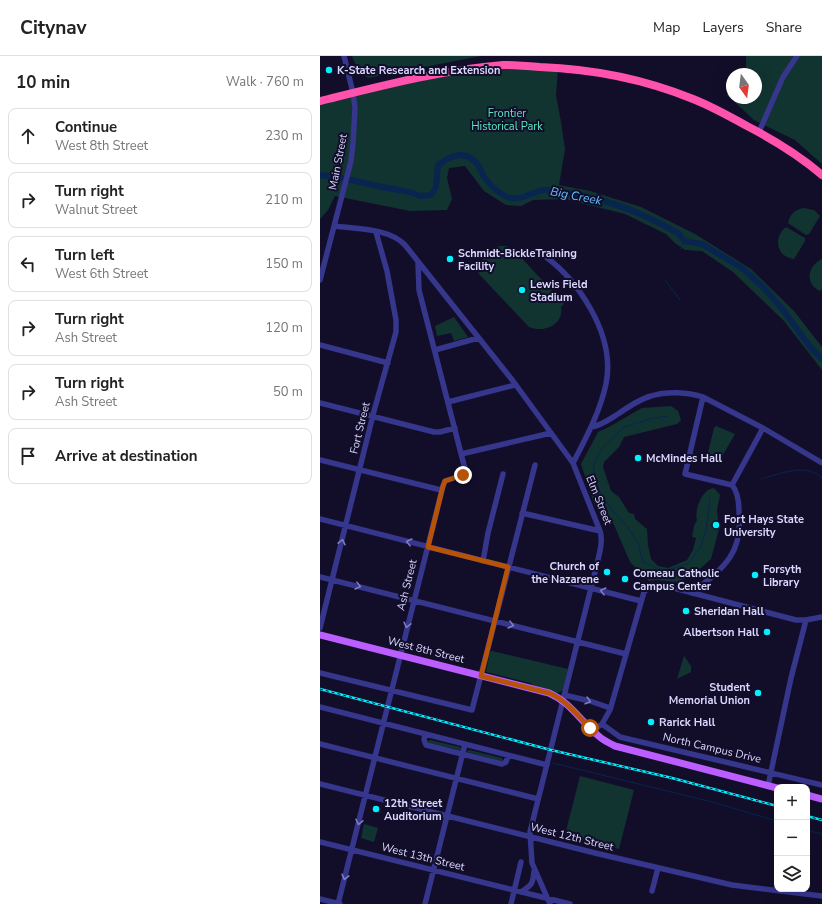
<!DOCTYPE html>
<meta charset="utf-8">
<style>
body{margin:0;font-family:"Nunito Sans",sans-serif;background:#f6f6f6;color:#222}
.controls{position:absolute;right:12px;bottom:12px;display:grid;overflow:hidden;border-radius:8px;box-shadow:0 4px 16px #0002}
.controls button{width:36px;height:36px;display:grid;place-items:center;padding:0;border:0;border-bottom:1px solid #e0e0e0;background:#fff;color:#222;font:20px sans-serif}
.compass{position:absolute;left:406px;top:12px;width:36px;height:36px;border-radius:50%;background:#fff;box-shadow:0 4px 16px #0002;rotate:166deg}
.stop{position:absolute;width:12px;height:12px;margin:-9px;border:3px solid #b45309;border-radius:50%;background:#fff}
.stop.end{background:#b45309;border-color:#fff;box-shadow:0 1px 4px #0008}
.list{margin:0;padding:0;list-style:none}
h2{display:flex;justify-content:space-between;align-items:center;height:52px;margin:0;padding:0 16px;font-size:17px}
h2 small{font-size:13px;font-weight:400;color:#767676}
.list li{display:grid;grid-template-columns:26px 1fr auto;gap:12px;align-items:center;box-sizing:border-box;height:56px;margin:0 8px 8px;padding:0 8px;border:1px solid #e0e0e0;border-radius:8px}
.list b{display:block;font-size:15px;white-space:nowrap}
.list p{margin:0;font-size:13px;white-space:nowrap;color:#767676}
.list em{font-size:13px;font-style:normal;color:#767676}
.icon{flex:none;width:22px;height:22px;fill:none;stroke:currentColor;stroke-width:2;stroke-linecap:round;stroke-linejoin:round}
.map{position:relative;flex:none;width:502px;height:848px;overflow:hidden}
header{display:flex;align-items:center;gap:24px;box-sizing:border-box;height:56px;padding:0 20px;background:#fff;border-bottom:1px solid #e0e0e0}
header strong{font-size:19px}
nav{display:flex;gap:22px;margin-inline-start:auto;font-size:14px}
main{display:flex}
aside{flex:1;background:#fff}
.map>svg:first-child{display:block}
</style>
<header>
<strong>Citynav</strong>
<nav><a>Map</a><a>Layers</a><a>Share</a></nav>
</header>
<main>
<aside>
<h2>10 min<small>Walk · 760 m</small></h2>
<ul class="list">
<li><svg class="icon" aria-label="ahead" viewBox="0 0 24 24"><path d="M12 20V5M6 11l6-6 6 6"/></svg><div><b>Continue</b><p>West 8th Street</p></div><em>230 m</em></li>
<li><svg class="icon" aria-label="right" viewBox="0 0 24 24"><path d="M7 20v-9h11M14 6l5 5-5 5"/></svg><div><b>Turn right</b><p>Walnut Street</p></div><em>210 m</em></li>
<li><svg class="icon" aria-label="left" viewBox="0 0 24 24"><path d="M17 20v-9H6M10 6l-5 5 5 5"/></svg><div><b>Turn left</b><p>West 6th Street</p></div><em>150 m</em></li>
<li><svg class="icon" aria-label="right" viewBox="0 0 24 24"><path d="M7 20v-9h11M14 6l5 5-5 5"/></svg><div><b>Turn right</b><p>Ash Street</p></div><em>120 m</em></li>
<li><svg class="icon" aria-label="right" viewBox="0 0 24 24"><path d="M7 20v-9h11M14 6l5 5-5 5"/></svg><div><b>Turn right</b><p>Ash Street</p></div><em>50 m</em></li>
<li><svg class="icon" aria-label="arrive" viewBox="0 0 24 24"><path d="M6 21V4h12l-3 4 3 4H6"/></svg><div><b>Arrive at destination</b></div></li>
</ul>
</aside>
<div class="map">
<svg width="502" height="848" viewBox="0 0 502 848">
<rect width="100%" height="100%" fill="#120e2a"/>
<!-- green -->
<path fill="#113431" d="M32,0H161L48,22C41,16 35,9 32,0Z
M426,0H502V108L475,84L434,64L407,39L412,32V42H436V18H422L426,12Z
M171,11H238L236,39L241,66L245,93L239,129L270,135L321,151L375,178L431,213L474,255L502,291V314L464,265L413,216L382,195L365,194L355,187L346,178L305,158L245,143L213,144L201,150L186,149L164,135L145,110L129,112L127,122L132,143L127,154L90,155L15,140L8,154L0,163V45Z
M483,152L494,154L500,160L489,178L486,179L468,167C470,159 474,154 483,152Z
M466,171L485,182V185L474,203C456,201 453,181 466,171Z
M180,190H186L197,197L244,248L241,251C244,270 223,277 209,271L158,217L161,215C160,202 168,193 180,190Z
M502,203V233L500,235C484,228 488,209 502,203Z
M134,261L148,281L134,285L131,277L117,280L115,270Z
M351,350L358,355L361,364L357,368L304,381L299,391L284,406L283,411L291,435L299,441L309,457L314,458L315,463L327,473L328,489L331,503L338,510L348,512L367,504L373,494L376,482L372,481L374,470L377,464C374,454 382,433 394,432L400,439L397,454L399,473L391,503L373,519L357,526L336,524L329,525L310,506L294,469L288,460L274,447L261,408L278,376L287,372L322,352Z
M396,370L415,378L400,404L395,406L386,405L394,372Z
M172,595L248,613L243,634L238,637L213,629L210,627L166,616L170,596Z
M364,600L371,610V616L357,623Z
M110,684L140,691L141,693L139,694L108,687V685Z
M149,694L182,702L183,704L181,705L147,696V695Z
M260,720L314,734L299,793L245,779Z
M44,768L58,772L54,786L41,782Z"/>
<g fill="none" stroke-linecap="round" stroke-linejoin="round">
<!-- stream -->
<path stroke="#08254f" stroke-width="1" d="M361,193L364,185
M345,224L360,244
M348,360L333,362L304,371L282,392L273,410L279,434L292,454L307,470L318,487L323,506L343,515L368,508L381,490L386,475L390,442
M441,423C460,418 486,406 502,422
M233,707L392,746L457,765
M487,774L502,778"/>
<!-- river -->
<path stroke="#08254f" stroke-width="6" d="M0,119L18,121L62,131L90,136L100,140L111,139L116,131L118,109C131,99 147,93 158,109C161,113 162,118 165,122C171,130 179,138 188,141C203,146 212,134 226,134C234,134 242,136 250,137C290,144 322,157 358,177L364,185L382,188L422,212L443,231L464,255L490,291L502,303"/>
<!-- minor -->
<path stroke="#35368c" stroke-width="5.5" d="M439,76L463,21L477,0
M14,170C36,173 69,172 85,189L193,325L253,407L280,475C283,485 280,494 278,504L210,776L212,807L230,848
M216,194C257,220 296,278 286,328C280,356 266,382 253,407
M0,224L31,105L33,87L35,52L33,37L24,0
M0,289L68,307
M115,294L158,282
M383,341L365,418L412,429
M128,346L195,329
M0,347L114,376H120L135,372
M271,371C281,370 290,363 298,358C308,351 320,343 331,340C347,335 367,336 383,341L443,372L502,407
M141,398L231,377
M0,404L121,434
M412,429L443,372
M202,457L280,475
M0,463L321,545
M163,505L168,477L183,418
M0,521L306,598
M372,537C403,512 423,499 419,456C419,446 418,436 412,429
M0,572L54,355L76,276V264L67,215L56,176
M0,617L152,654L215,409
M244,639L270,645L290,652
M0,651L227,709
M282,668L300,681L502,729
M273,674L282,668L290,654L324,536L330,530H346L476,564H486L502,561
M105,678L104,684L106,689L182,708L186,706L188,700
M0,688L218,743
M0,728L275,797L412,829L502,840
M448,730L471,622L486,564
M0,786L250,848
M332,835L338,812
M201,836C212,829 213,828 214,815
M0,843L20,848
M18,848L123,430L125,425L143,419L146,417L99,234L98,206
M105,848L145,688
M191,848L201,806"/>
<!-- major -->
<path stroke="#bc5eff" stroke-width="7" d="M0,579L229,637C252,647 262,668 281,682C285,685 291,688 295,690L457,732
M487,739L502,743"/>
<!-- highway -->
<path stroke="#ff52ac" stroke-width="8" d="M0,45C61,30 121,14 183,9C195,9 208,10 220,11C272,13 324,23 373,43C391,50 409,60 427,70C454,84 479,99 502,119"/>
<!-- rail casing -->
<g stroke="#03f0ff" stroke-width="2.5">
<path id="rail" d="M0,633L231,694L352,722L457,750
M487,760L502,764"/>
</g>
<!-- rail -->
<use href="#rail" stroke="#120e2a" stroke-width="1" stroke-dasharray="3" stroke-linecap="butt"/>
</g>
<!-- one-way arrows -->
<defs><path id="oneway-chevron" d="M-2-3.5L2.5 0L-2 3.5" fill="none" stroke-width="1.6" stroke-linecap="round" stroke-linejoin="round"/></defs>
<g stroke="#7f7ec0">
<use href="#oneway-chevron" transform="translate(22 486) rotate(-77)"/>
<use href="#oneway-chevron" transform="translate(89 486) rotate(-166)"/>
<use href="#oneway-chevron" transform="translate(38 530) rotate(14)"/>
<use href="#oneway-chevron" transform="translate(283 535) rotate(-166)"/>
<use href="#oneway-chevron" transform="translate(87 569) rotate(104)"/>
<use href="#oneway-chevron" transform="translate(191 569) rotate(14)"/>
<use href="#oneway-chevron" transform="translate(268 645) rotate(16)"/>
<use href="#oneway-chevron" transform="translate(39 766) rotate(103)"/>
<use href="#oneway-chevron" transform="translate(25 821) rotate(104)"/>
</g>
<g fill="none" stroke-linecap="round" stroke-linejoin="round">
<!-- route -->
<path stroke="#b45309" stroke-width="5" d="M143,419L125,425L123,430L108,491L188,511L161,620L229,637C246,644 257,659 270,672"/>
</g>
<!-- markers -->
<g fill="#03f0ff" stroke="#120e2a" stroke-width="1.5">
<circle cx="9" cy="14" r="4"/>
<circle cx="130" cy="203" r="4"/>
<circle cx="202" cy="234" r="4"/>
<circle cx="318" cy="402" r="4"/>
<circle cx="396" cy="469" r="4"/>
<circle cx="287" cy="516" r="4"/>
<circle cx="435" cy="519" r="4"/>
<circle cx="305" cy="523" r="4"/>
<circle cx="366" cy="555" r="4"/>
<circle cx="447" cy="576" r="4"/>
<circle cx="438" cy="637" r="4"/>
<circle cx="331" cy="666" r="4"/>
<circle cx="56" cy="753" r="4"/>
</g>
<g text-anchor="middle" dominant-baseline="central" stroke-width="4" stroke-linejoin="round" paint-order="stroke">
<!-- poi labels -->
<g font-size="11" font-weight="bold" fill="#dad7ff" stroke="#120e2a" text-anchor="start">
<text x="17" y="14">K-State Research and Extension</text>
<text x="138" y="197">Schmidt-BickleTraining<tspan x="138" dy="13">Facility</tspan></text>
<text x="210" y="228">Lewis Field<tspan x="210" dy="13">Stadium</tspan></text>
<text x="326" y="402">McMindes Hall</text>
<text x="404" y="463">Fort Hays State<tspan x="404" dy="13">University</tspan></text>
<text x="279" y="510" text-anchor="end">Church of<tspan x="279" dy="13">the Nazarene</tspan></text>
<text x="443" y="513">Forsyth<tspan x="443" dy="13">Library</tspan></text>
<text x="313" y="517">Comeau Catholic<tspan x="313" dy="13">Campus Center</tspan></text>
<text x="374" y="555">Sheridan Hall</text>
<text x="439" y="576" text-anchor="end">Albertson Hall</text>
<text x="430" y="631" text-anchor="end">Student<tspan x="430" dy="13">Memorial Union</tspan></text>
<text x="339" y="666">Rarick Hall</text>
<text x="64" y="747">12th Street<tspan x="64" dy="13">Auditorium</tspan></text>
</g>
<!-- park labels -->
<g font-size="11" fill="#58e9bf" stroke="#120e2a">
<text x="187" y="57">Frontier<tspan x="187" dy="13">Historical Park</tspan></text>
</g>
<!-- street labels -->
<g font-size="11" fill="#dad7ff" stroke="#120e2a">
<text transform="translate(18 106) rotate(-79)">Main Street</text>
<text transform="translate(40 372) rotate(-76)">Fort Street</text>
<text transform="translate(279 444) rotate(68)">Elm Street</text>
<text transform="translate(87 529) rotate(-76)">Ash Street</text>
<text transform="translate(106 594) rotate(14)">West 8th Street</text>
<text transform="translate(392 692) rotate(13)">North Campus Drive</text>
<text transform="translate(252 781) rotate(14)">West 12th Street</text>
<text transform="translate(103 801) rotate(14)">West 13th Street</text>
</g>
<!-- water labels -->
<g font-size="12" font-style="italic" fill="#65beff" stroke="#120e2a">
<text transform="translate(256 140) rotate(11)">Big Creek</text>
</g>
</g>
</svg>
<div class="controls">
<button>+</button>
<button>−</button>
<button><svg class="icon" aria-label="layers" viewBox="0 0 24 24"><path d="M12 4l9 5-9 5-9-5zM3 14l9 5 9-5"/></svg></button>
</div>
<svg class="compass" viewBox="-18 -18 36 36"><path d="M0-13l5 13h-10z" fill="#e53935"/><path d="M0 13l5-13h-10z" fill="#767676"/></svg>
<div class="stop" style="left:270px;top:672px"></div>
<div class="stop end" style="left:143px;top:419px"></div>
</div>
</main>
